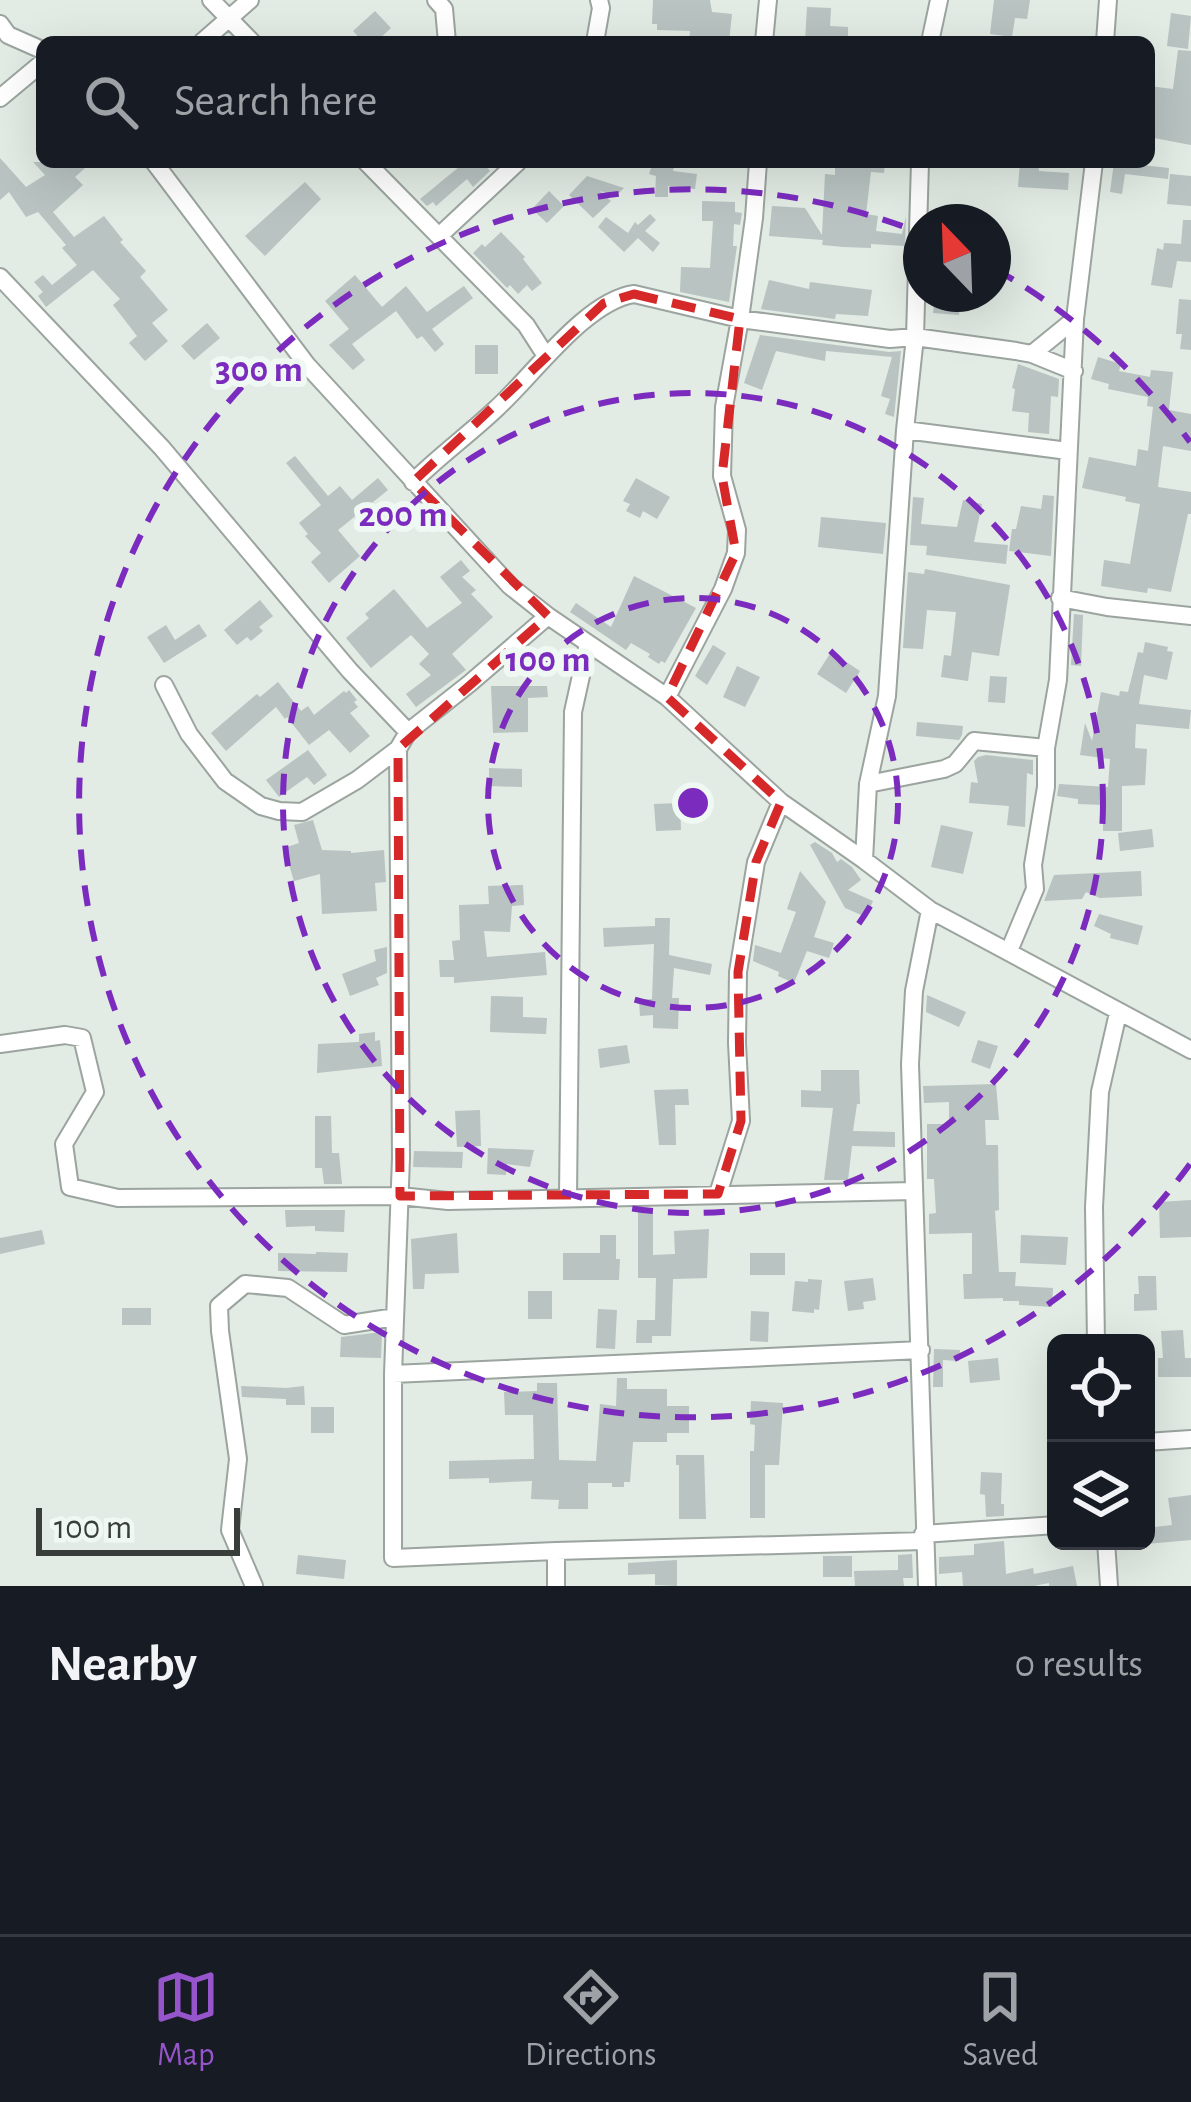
<!DOCTYPE html>
<style>
body{margin:0;font-family:"Alegreya Sans",sans-serif;background:#20242c;color:#f1f3f6}
.controls{position:absolute;right:36px;bottom:36px;display:grid;overflow:hidden;border-radius:18px;box-shadow:0 12px 48px #0002}
.controls button{width:108px;height:108px;display:grid;place-items:center;padding:0;border:0;border-bottom:3px solid #363941;background:#171b24;color:#f1f3f6;font:60px sans-serif}
.compass{position:absolute;left:903px;top:204px;width:108px;height:108px;border-radius:50%;background:#171b24;box-shadow:0 12px 48px #0002;rotate:337deg}
.scale{position:absolute;left:36px;bottom:30px;width:204px;box-sizing:border-box;padding-left:12px;border:6px solid #3a3e3b;border-top:0;font-size:33px;line-height:42px;white-space:nowrap;color:#3a3e3b;-webkit-text-stroke:9px #eff8f2;paint-order:stroke}
.list{margin:0;padding:0;list-style:none}
h2{display:flex;justify-content:space-between;align-items:center;height:156px;margin:0;padding:0 48px;font-size:51px}
h2 small{font-size:39px;font-weight:400;color:#9ea1a6}
.icon{flex:none;width:66px;height:66px;fill:none;stroke:currentColor;stroke-width:2;stroke-linecap:round;stroke-linejoin:round}
.map{position:relative;flex:none;width:1191px;height:1586px;overflow:hidden}
.search{position:absolute;background:#171b24;box-shadow:0 12px 48px #0002;left:36px;right:36px;top:36px;height:132px;display:flex;align-items:center;gap:30px;box-sizing:border-box;padding:0 42px;border-radius:18px;color:#9ea1a6;font-size:45px}
.sheet{height:348px;background:#171b24}
nav{display:flex;justify-content:space-around;align-items:center;box-sizing:border-box;height:168px;border-top:3px solid #363941;background:#171b24;font-size:33px;color:#9ea1a6}
nav a{display:grid;justify-items:center;gap:6px}
nav .on{color:#9655cb}
.map>svg:first-child{display:block}
</style>
<div class="map">
<svg width="1191" height="1586" viewBox="0 0 1191 1586">
<rect width="100%" height="100%" fill="#e2ebe4"/>
<!-- building -->
<path fill="#b8c3c2" d="M653,0H710L712,12L732,14L729,42H689L690,31L657,30V24H652Z
M994,0H1030L1027,19L1015,18L1012,37L990,34Z
M807,7L831,8L830,26L848,27V41L805,42Z
M375,11L391,28L376,42H363L353,31Z
M1171,13L1191,16L1188,49L1167,46Z
M1178,50L1191,51V145L1149,137V86L1173,89Z
M0,158L26,187L45,175L33,162H92L75,177L83,185L53,212L74,237L104,216L123,240L120,242L146,271L140,277L168,310L152,323L168,341L145,361L129,343L137,336L113,305L120,299L93,270L46,307L38,296L43,292L34,282L43,275L52,285L77,265L62,248L66,245L38,212L26,217L9,192L0,200Z
M465,162H483L490,171L473,187L467,179L436,206L433,202L427,206L420,199Z
M653,162H675L673,171L697,174L695,189L668,186V197H655L656,176L649,174Z
M835,162H885L884,173L871,172L866,214L878,216L876,231L902,234L906,216L905,246L871,244V248L844,247L822,245L823,240L769,236L772,206L805,208L822,235L825,174L835,175Z
M1020,162H1038L1039,171L1069,173L1068,190L1018,187Z
M1114,162L1169,168L1168,179L1125,174L1122,194L1110,192Z
M1170,174L1191,176V206L1167,204Z
M587,176L624,188L616,196L600,191L611,201L593,218L569,195Z
M305,182L321,199L265,256L245,236Z
M549,191L564,206L547,223L532,209Z
M702,201L735,202V212L742,213L740,225L734,224L733,246H737L729,302L680,292L681,267L710,268L713,221H702Z
M650,214L656,220L645,231L660,243L653,252L638,238L624,252L598,227L606,217L628,233L635,222L638,225Z
M1183,220H1191V262L1177,261L1172,288L1151,285L1157,248L1163,250L1164,243L1181,244Z
M501,232L525,257L523,259L542,283L532,291L527,285L518,294L510,285L507,288L473,253L482,244L485,247Z
M355,275L382,307L406,286L427,312L464,286L473,298L432,329L444,344L435,352L422,336L417,339L396,311L352,344L365,360L353,370L329,345L349,329L325,301Z
M769,280L809,289L810,282L872,290L868,316L836,314L835,319L761,309Z
M940,294H961L959,315L933,313L935,296Z
M1179,299L1191,300V350L1180,349L1182,334H1176Z
M207,323L220,338L194,360L181,346Z
M760,335L889,352L901,351L894,417L885,414L890,399L881,396L892,357L826,351L825,361L776,351L762,390L744,383Z
M475,345H498V374H475Z
M1098,357L1121,364L1119,371L1150,377L1151,370L1173,372L1169,410L1191,414V451L1163,446L1158,487L1191,492V514H1188L1171,592L1148,588L1147,593L1101,586L1104,560L1130,564L1140,504L1125,501L1126,497L1082,488L1089,457L1136,466L1138,449L1148,451L1153,407L1147,406L1148,397L1108,389L1109,384L1091,379Z
M1018,364L1059,379L1058,397L1051,396L1049,434L1028,432L1029,413L1012,411L1015,389L1012,388Z
M295,456L328,496L340,486L352,500L378,478L388,490L338,530L360,556L329,583L311,562L321,553L305,536L308,534L299,523L321,505L286,463Z
M636,478L670,497L657,519L643,511L640,518L626,511L630,504L623,501Z
M1043,495L1054,496L1051,556L1009,551L1012,529H1016L1021,506L1041,509Z
M913,497L924,498L921,524L957,527L963,500L982,504L974,542L1008,545L1006,564L926,555L927,546L910,545Z
M821,517L886,523L883,554L818,547Z
M461,560L470,571L462,577L476,590L471,594L493,617L452,654L466,670L416,707L406,694L431,675L419,664L429,654L411,635L371,668L346,638L369,618L365,614L394,589L427,628L462,603L440,577Z
M925,569L1010,585L999,656L972,652L968,681L941,677L944,655L951,656L956,612L927,610L923,649L903,648L908,572L924,574Z
M634,576L696,608L665,663L661,661L659,664L648,657L650,654L631,643L626,650L570,612L576,603L611,627Z
M260,600L273,616L259,627L263,631L251,641L247,637L237,645L224,630Z
M1074,614L1083,615L1081,666L1071,665Z
M199,624L207,636L164,663L147,637L166,625L175,640Z
M1145,642L1168,647L1167,651L1173,652L1167,680L1144,675L1139,704L1191,710L1189,729L1136,724L1135,748L1147,749L1145,785L1122,786V831H1103V805L1078,804V799L1057,796L1059,784L1108,787L1110,759L1080,755L1085,723L1092,741L1101,692L1119,696L1120,691L1128,692L1138,652L1143,653Z
M713,645L726,653L707,685L695,676Z
M831,652L860,671L846,693L817,674Z
M737,666L760,677L745,707L723,697Z
M990,676L1007,677L1005,703L988,702Z
M278,682L301,711L308,706L314,715L344,691L346,693L349,690L357,700L354,702L358,707L350,713L370,736L350,753L329,730L309,745L287,717L285,719L276,707L226,751L211,733L257,694L260,697Z
M491,686H547L548,697L528,698V732L493,733Z
M917,722L963,726L962,735L959,740L916,736Z
M308,750L327,775L314,785L307,777L279,797L266,780Z
M986,755L1033,760V775L1027,773L1025,827L1007,825L1009,806L969,803L971,782L978,783L974,761L978,757Z
M489,768L522,769V787L489,786Z
M680,803L681,830L656,831L654,804Z
M313,820L322,850L351,851V853L384,850L386,882L375,883L377,911L322,914L320,874L294,881L284,848L299,843L294,825Z
M941,825L973,832L963,874L931,867Z
M1152,829L1154,847L1120,851L1118,833Z
M815,842L832,853L837,862L841,859L852,867L861,880L848,890L873,901L866,917L845,908L810,845Z
M800,871L826,902L814,937L834,943L829,958L807,951L794,983L778,976L779,972L753,961L755,945L781,953L796,912L787,909Z
M1141,871L1142,896L1100,898L1086,892L1082,899L1044,901L1054,875Z
M523,885L524,905L512,906L510,932L484,931L487,957L545,952L547,975L454,983V977H440L439,960H454L452,941L460,940L459,905L489,904L488,886Z
M1099,914L1143,926L1138,945L1110,938L1111,934L1094,926Z
M655,918H670L669,955L712,964L710,975L674,968L672,998H679L678,1029L653,1028V1015L640,1016L639,1000L652,999L654,944L604,947L603,928L655,926Z
M387,947V973L376,978L379,985L350,996L342,974L376,961L374,950Z
M927,995L966,1012L959,1027L926,1012Z
M491,996L523,997V1017L547,1018L546,1034L490,1032Z
M375,1032V1041L380,1040L382,1066L317,1073L318,1044L359,1042V1034Z
M978,1040L998,1046L990,1069L971,1062Z
M627,1045L630,1063L600,1068L598,1049Z
M821,1070H859L860,1104H857L853,1131L895,1132V1147L852,1146L848,1180H824L833,1108L801,1107V1090L821,1091Z
M996,1084L999,1120H985L986,1145H998L999,1210L995,1211L999,1272H1016L1015,1286L1053,1288L1052,1307L1019,1305V1301H1003V1298L964,1299L963,1274H972V1233L929,1234V1214L936,1213L934,1179H927V1124H949V1102L924,1103L923,1086Z
M688,1089L689,1105H675L676,1145H659L654,1090Z
M480,1110L481,1146L457,1147L455,1111Z
M315,1116H331L332,1153H339L342,1184H324L322,1168H315Z
M488,1148L534,1150L530,1167L507,1164L506,1175L487,1174Z
M414,1151L463,1152L462,1168L413,1167Z
M1191,1200V1237L1160,1238L1159,1202Z
M285,1210H345L344,1232L315,1231V1226L286,1227Z
M638,1212H653V1255L675,1254L674,1231L709,1229L707,1278L673,1279L671,1336H652V1343H636L637,1320H655L656,1278H638Z
M42,1230L45,1244L0,1254V1238Z
M457,1233L459,1273L425,1274L424,1289H413L411,1239Z
M600,1235H616V1259H620L619,1280H563V1253H600Z
M1021,1235L1068,1237L1066,1265L1020,1263Z
M316,1252L348,1253L347,1272L278,1271V1253L316,1254Z
M750,1253H785V1275H750Z
M1138,1276H1156L1157,1310L1134,1311V1294H1139Z
M873,1278L876,1300L863,1302L864,1309L848,1311L844,1281Z
M808,1279L822,1280L819,1310L814,1309V1313L792,1311L795,1281L808,1282Z
M528,1291H552V1319H528Z
M122,1308H151V1325H122Z
M598,1309L617,1310L615,1349L596,1348Z
M751,1311L769,1312L768,1342L750,1341Z
M1183,1330L1185,1358H1191V1377H1158V1358H1163L1161,1331Z
M382,1332L381,1358L340,1357L341,1337Z
M934,1349L960,1350L959,1361L943,1360V1387H933Z
M998,1358L1000,1380L970,1383L968,1361Z
M617,1378H627V1389H667V1406H689V1433H667V1442H633L630,1482H624V1487H612V1483H588V1509H558L559,1500L531,1499L532,1481L489,1483V1478L449,1479V1461L534,1459L533,1415H505L504,1392L537,1391V1383H557L559,1460L596,1461L600,1404L616,1406Z
M241,1386L286,1388L304,1386L305,1405H286V1399L242,1397Z
M751,1401L783,1403L779,1465H765V1518H750V1451H754L755,1425L750,1424Z
M311,1407H334V1433H311Z
M676,1455H704L706,1519H679V1465H676Z
M981,1472L1002,1473L1001,1504H1004V1516L986,1517L985,1495L980,1494Z
M1191,1495V1540L1146,1544V1528L1172,1525L1168,1498Z
M1004,1541L1006,1574L1033,1568L1034,1574L1073,1566L1077,1586H1049V1583L1034,1586H963L962,1572L939,1574V1557L974,1555V1544Z
M912,1554L913,1578H903L904,1586H855L854,1571L898,1570V1555Z
M298,1555L346,1560L344,1579L296,1574Z
M823,1556H852V1577H823Z
M677,1560V1586L655,1585V1574L628,1575V1563Z"/>
<g fill="none" stroke-linecap="round" stroke-linejoin="round">
<!-- street casing -->
<g stroke="#9ba49e" stroke-width="20">
<path id="street" d="M211,0L252,42
M436,0L444,9L447,42
M0,24L8,35L42,50
M202,42L250,0
M595,42L601,8L599,0
M764,42L768,0
M930,42L939,0
M1105,42L1108,0
M0,98L42,63
M154,162L307,365L510,586L548,616L667,697L781,802L864,860L930,910L1191,1050
M366,162L526,325L546,356
M439,236L518,162
M0,277L162,448L350,671L408,732
M1032,354L1075,319
M905,430L1068,451
M413,482C440,455 471,433 498,407C534,374 586,301 634,294L740,319L890,339L915,337L1016,351L1032,354L1074,371
M1060,598L1107,607L1191,616
M548,616L469,684L408,732L398,749L401,1158L393,1374V1558L556,1551
M164,685L189,734L225,781L261,806L279,811L302,812L357,780L398,749
M667,697L723,589L736,553L737,530L722,476L724,407L740,319L754,218L758,162
M868,784L944,769L955,764L974,741L1046,748
M864,860L868,784L887,696L905,430L915,337L920,162
M1009,951L1035,889L1033,865L1046,787V748L1058,680L1075,319L1094,162
M0,1044L65,1035L82,1038L95,1092L64,1144L70,1187L118,1198L400,1196L448,1201L914,1191
M718,1194L741,1121L737,1043L738,972L756,862L781,802
M568,1198L573,712L588,644
M1096,1343L1094,1207L1100,1092L1118,1013
M393,1374L921,1350
M1146,1442L1191,1439
M923,1534L1056,1525
M1106,1541L1109,1586
M254,1586L230,1530L238,1459L220,1331L219,1306L245,1284L288,1288L344,1325L395,1317
M556,1586V1551L924,1541
M927,1586L910,1064L914,991L930,910"/>
</g>
<!-- street -->
<use href="#street" stroke="#fff" stroke-width="16"/>
</g>
<!-- marked area -->
<path fill="none" stroke="#d62828" stroke-width="9" stroke-dasharray="24 15" stroke-linejoin="round" d="M634,294L740,319L722,476L736,553L667,697L781,802L756,862L738,972L741,1121L718,1194L400,1196L398,749L548,616L413,482L604,303Z"/>
<!-- distance rings -->
<g fill="none" stroke="#7b2cbf" stroke-width="6" stroke-dasharray="21 15">
<circle cx="693" cy="803" r="205"/>
<circle cx="693" cy="803" r="410"/>
<path d="M1190 1164A614 614 0 1 1 918 232M995 269A614 614 0 0 1 1190 442"/>
</g>
<circle cx="693" cy="803" r="18" fill="#7b2cbf" stroke="#eff8f2" stroke-width="6"/>
<g font-size="36" text-anchor="middle" font-weight="bold" fill="#7b2cbf" stroke="#eff8f2" stroke-width="12" stroke-linejoin="round" paint-order="stroke">
<text x="259" y="381">300 m</text>
<text x="403" y="526">200 m</text>
<text x="548" y="671">100 m</text>
</g>
</svg>
<div class="controls">
<button><svg class="icon" aria-label="locate" viewBox="0 0 24 24"><circle cx="12" cy="12" r="6"/><path d="M12 2v4M12 18v4M2 12h4M18 12h4"/></svg></button>
<button><svg class="icon" aria-label="layers" viewBox="0 0 24 24"><path d="M12 4l9 5-9 5-9-5zM3 14l9 5 9-5"/></svg></button>
</div>
<svg class="compass" viewBox="-18 -18 36 36"><path d="M0-13l5 13h-10z" fill="#e53935"/><path d="M0 13l5-13h-10z" fill="#9ea1a6"/></svg>
<div class="scale">100 m</div>
<div class="search"><svg class="icon" aria-label="search" viewBox="0 0 24 24"><circle cx="10" cy="10" r="6"/><path d="M15 15l6 6"/></svg>Search here</div>
</div>
<section class="sheet">
<h2>Nearby<small>0 results</small></h2>
<ul class="list">
</ul>
</section>
<nav>
<a class="on"><svg class="icon" aria-label="map" viewBox="0 0 24 24"><path d="M3 6l6-2 6 2 6-2v14l-6 2-6-2-6 2zM9 4v14M15 6v14"/></svg>Map</a>
<a><svg class="icon" aria-label="directions" viewBox="0 0 24 24"><path d="M12 3l9 9-9 9-9-9zM9 14v-3h6M13 9l2 2-2 2"/></svg>Directions</a>
<a><svg class="icon" aria-label="saved" viewBox="0 0 24 24"><path d="M7 4h10v16l-5-4-5 4z"/></svg>Saved</a>
</nav>
